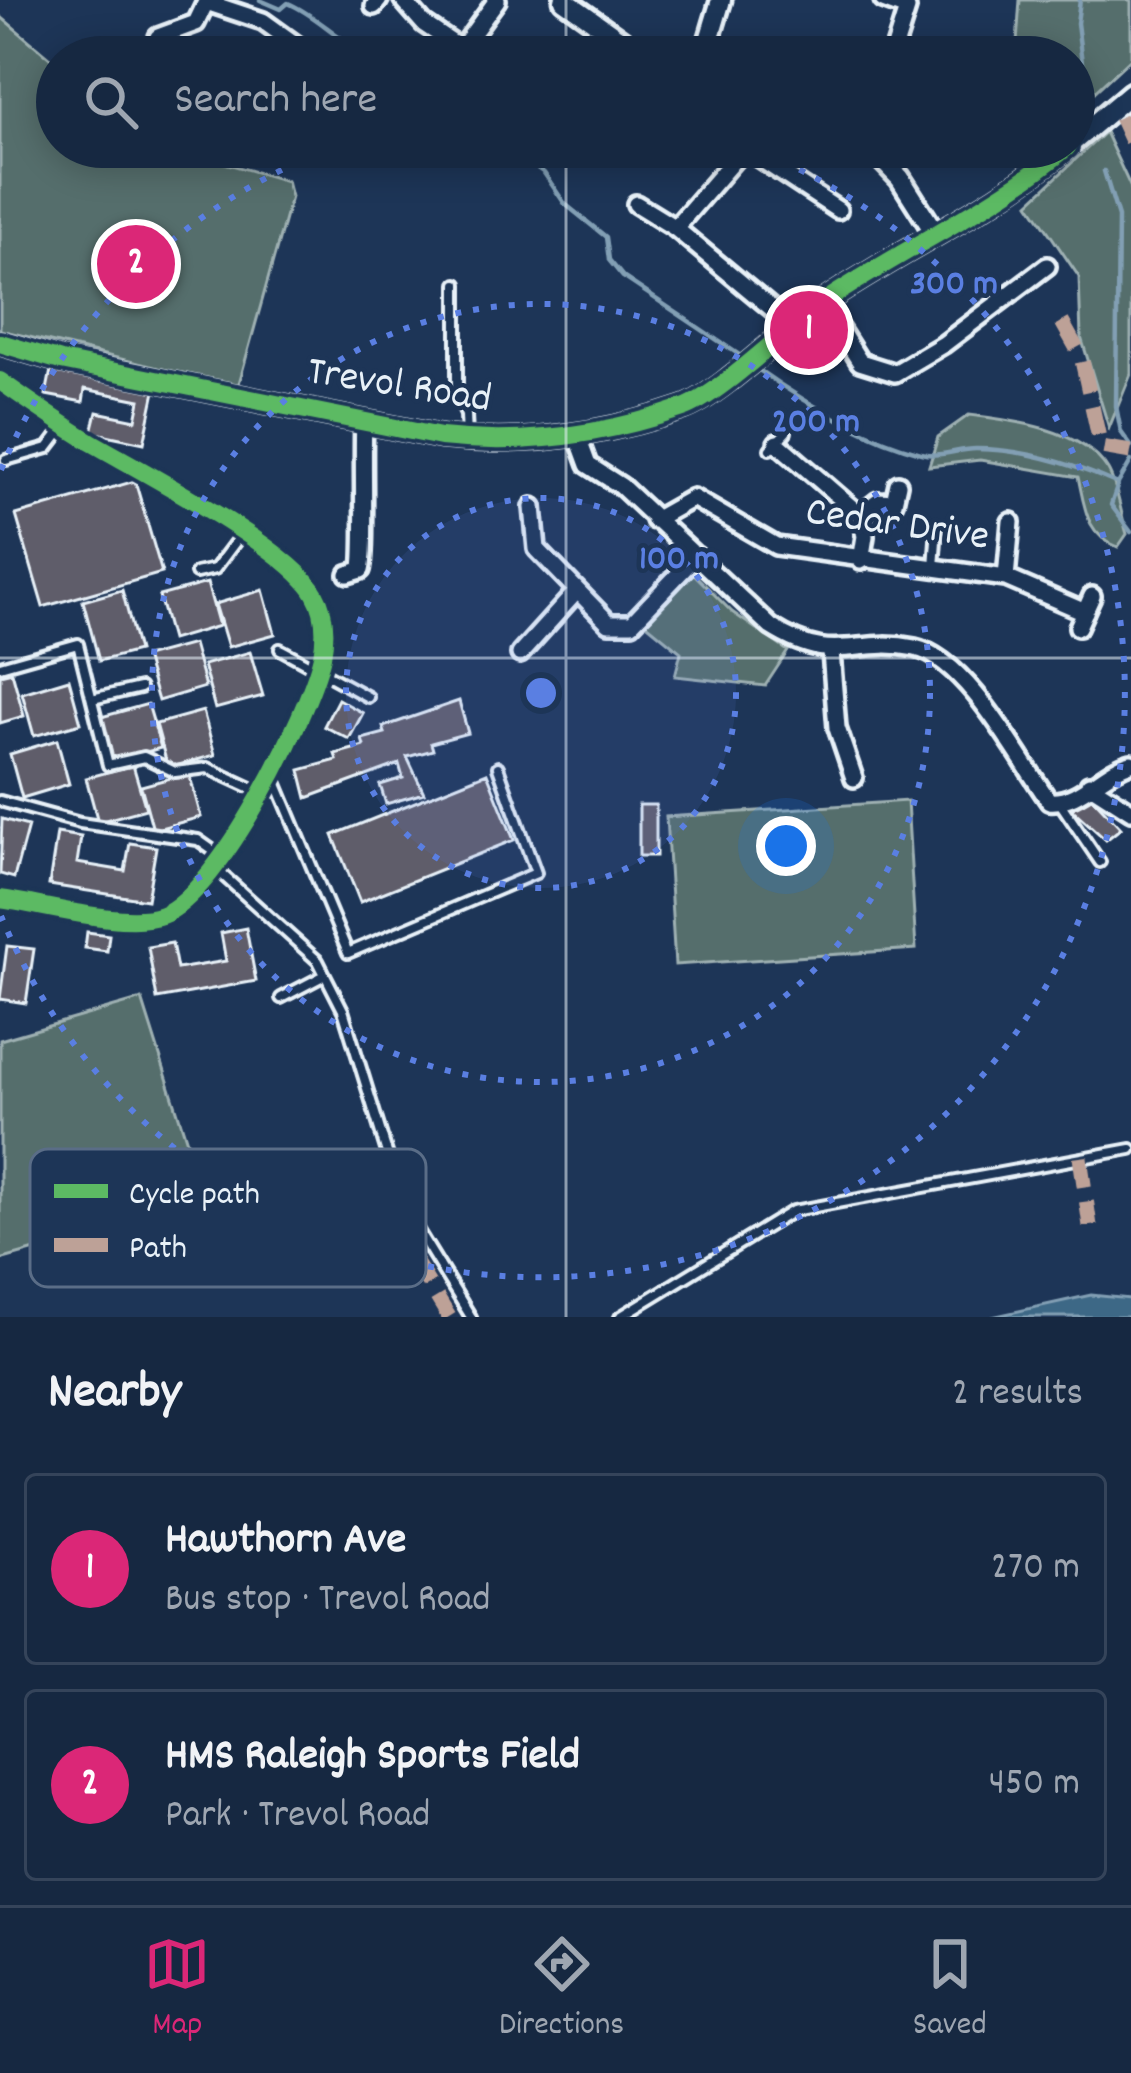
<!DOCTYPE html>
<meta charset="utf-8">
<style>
body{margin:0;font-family:Dekko,sans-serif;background:#23344c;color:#f1f3f6}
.you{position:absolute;left:786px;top:846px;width:42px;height:42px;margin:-30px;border:9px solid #fff;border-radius:50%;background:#1a73e8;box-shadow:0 0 0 18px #1a73e833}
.badge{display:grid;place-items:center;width:78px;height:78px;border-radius:50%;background:#db2777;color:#fff;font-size:39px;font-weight:700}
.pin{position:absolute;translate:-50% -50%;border:6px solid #fff;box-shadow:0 3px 12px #0006}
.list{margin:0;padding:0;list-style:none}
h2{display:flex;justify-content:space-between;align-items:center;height:156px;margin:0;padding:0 48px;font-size:51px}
h2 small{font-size:39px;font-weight:400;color:#9ea6b1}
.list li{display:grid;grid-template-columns:78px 1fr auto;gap:36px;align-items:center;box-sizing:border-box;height:192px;margin:0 24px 24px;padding:0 24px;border:3px solid #35445a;border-radius:12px}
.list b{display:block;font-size:45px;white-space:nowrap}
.list p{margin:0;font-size:39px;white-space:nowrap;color:#9ea6b1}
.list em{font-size:39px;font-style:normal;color:#9ea6b1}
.icon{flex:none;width:66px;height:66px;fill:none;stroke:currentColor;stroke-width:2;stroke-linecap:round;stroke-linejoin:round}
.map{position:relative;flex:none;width:1131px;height:1317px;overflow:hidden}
.search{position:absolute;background:#162841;box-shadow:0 6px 30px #0003;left:36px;right:36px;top:36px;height:132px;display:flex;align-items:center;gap:30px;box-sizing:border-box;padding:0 42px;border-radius:66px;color:#9ea6b1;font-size:45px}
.sheet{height:588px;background:#162841}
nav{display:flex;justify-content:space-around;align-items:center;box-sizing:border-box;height:168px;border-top:3px solid #35445a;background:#162841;font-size:33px;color:#9ea6b1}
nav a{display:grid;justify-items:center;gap:6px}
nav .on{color:#db2777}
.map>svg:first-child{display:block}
</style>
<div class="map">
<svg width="1131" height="1317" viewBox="0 0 1131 1317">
<rect width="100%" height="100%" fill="#1d3557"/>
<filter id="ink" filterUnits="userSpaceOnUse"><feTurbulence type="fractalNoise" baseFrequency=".00833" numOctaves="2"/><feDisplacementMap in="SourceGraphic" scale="24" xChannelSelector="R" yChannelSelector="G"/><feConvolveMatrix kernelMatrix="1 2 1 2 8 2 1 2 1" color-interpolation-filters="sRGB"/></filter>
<g filter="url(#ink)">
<!-- green -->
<path fill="#546e6c" stroke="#9eb0b2" stroke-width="3" d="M1020,0H1131V58L1074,111V57H1016Z
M0,16L57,64V147H169L287,181L291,197L238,387L0,330Z
M1105,132L1131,188V374L1109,428L1081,337L1079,277L1029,203Z
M969,415C1012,420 1083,429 1108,470C1118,487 1121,515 1127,534L1118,547C1086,535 1085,508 1078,477L980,460L929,466L938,437Z
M691,571L732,612L788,651L765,686L675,676L681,652L643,621Z
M907,801L916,949L675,965L666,817Z
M142,999L206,1202L0,1260V1040Z"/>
<!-- water -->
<path fill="#3e6886" stroke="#829fb4" stroke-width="3" d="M1091,1295L1131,1299V1317H992Z"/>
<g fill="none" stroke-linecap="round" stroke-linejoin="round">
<!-- stream -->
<path stroke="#829fb4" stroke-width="4.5" d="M260,0L281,9L288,3C321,17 344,48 379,57
M1080,0L1077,23L1087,102
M508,147L544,173L565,204L606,237L609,260L623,277L738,354
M1104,171L1118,217L1116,406L1121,432L1131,446
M759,370C807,404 865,438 921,453C940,458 958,449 976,449C1025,449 1073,464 1118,484L1111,505L1131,532
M1119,482L1131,461"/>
</g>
<!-- building -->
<path fill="#5f5d6b" stroke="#e8f1f8" stroke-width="3" d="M51,370L155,391L144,443L92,432L97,412L136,420L140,400L85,389L83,402L46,395Z
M135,481L162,573L43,607L16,515Z
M207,583L219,626L171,640L159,596Z
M122,590L138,651L99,661L83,601Z
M263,590L275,634L228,647L215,604Z
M193,644L205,687L158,701L145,657Z
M250,652L263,696L215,709L203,665Z
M12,672L24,716L0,723V675Z
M69,679L81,723L34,736L22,693Z
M338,699L363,713L349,739L324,726Z
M459,701L468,733L431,743L433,750L407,757L424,793L386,804L380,785L403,778L399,764L307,798L300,770L337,760L335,754L364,746L362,739L385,733L383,727Z
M148,704L161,748L113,761L101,717Z
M203,711L215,755L168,768L156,724Z
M57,740L69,784L22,798L10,754Z
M133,765L146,809L98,822L86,778Z
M189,773L201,817L153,830L141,786Z
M487,773L514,840L360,902L333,835Z
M1090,795L1121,828L1106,840L1072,809Z
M639,805H656V856H639Z
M2,819L28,826L14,878L0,874Z
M57,833L81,837L77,863L125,871L130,843L156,847L147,900L49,885Z
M246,928L256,981L157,999L148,947L172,943L177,969L226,961L221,933Z
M87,932L109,935L107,951L85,948Z
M7,946L34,949L26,1003L0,999Z"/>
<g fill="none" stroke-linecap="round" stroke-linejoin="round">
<!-- service casing -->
<g stroke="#e8f1f8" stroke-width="16">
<path id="service" d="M896,48L920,57
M457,284V395L466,415L467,438
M770,449L786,432
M6,460L48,448L64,427
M934,567L937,527
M196,573L215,569L242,533
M280,649L368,697
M0,666L78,644L108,765L144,757L175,772L208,768L260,792
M92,699L140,688
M274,777L348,953L536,873L498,767
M0,801L80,823L198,840L222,857
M1060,803L1100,862
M216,869L318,961L343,1010L404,1208L471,1317
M281,998L325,975
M620,1317L793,1211L1131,1149"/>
</g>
<!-- minor casing -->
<g stroke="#e8f1f8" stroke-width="24">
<path id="minor" d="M403,0L424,24L461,49
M883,0L907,9L892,57
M374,6L379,0
M457,55L497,0
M167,57L158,37L196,23L206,2L263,21L313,57
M744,148L838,210
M636,204L675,228L776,312
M675,228L745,147
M823,303L860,362L895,373L944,344L1047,266
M0,381C30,402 60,423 91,442C141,471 290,548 315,594C326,613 326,635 322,656C308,716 220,892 162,915C125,929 41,904 0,899
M577,435L588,465L621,486L771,627C836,668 854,636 915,648C967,659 1019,759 1049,801C1079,804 1102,771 1131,763
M777,443L860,515L865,536L861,561
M533,507L537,549L609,623H632L696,556
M860,515L878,501L894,502L898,484
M654,520L693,498L776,546L1006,578L1085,612
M348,574L361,570C366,560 362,448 364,422
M1006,578L1011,522
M1078,627L1092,596
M831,652L837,728L854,778
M520,654L577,591
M1089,784L1131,811"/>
</g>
<!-- tertiary casing -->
<g stroke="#e8f1f8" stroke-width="27">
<path id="tertiary" d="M564,0L626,44L662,57
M704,57L721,0
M1074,141L1131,93
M870,147L900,178L935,233
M0,343L61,361L441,437C523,446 605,435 683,408C717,397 786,329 821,304C901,249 992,210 1067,147"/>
</g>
<!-- service -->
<use href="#service" stroke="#1d3557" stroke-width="8"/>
<!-- minor -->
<use href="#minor" stroke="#1d3557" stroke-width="15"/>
<!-- tertiary -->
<use href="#tertiary" stroke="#1d3557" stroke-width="18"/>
<!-- quiet -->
<path stroke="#bda197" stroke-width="15" stroke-dasharray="30 15" stroke-linecap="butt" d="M1120,117L1131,141
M1062,322L1081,356L1101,447L1131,452
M1080,1157L1090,1226
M200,1205C225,1259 302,1219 344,1207L309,1179
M344,1207L398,1233L449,1317"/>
<!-- cycleway casing -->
<g stroke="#1d3557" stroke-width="26">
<path id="cycleway" d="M0,343L61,361L441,437C523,446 605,435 683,408C717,397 786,329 821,304C901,249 992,210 1067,147
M0,381C30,402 60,423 91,442C141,471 290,548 315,594C326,613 326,635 322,656C308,716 220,892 162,915C125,929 41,904 0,899"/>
</g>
<!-- cycleway -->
<use href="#cycleway" stroke="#5cba63" stroke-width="18"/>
</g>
</g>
<!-- grid -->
<path fill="none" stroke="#e8f1f8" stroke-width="3" stroke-opacity="0.55" d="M566,0V57M566,147V1317M0,658H1131"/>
<!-- distance rings -->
<circle cx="541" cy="693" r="195" fill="#5a7fe2" fill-opacity=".12"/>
<g fill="none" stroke="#5a7fe2" stroke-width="6" stroke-dasharray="6 12">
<circle cx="541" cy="693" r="195"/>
<circle cx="541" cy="693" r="389"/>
<path d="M1 470A584 584 0 0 1 332 148M750 148A584 584 0 1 1 1 916"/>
</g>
<g text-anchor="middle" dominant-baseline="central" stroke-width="9" stroke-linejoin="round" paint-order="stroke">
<!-- street labels -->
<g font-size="42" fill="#e8f1f8" stroke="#1d3557">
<text transform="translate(399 388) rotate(9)">Trevol Road</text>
<text transform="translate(897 527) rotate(8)">Cedar Drive</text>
</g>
</g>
<!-- legend -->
<rect x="30" y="1149" width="396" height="138" rx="18" fill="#1d3557" stroke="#5a6d87" stroke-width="3"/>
<rect x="54" y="1184" width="54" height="14" fill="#5cba63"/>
<rect x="54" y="1238" width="54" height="14" fill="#bda197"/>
<g font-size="33" fill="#e8f1f8">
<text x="129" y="1203">Cycle path</text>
<text x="129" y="1257">Path</text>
</g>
<circle cx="541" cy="693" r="18" fill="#5a7fe2" stroke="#1d3557" stroke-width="6"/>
<g font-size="36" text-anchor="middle" font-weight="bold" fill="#5a7fe2" stroke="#1d3557" stroke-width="9" stroke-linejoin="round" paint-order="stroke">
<text x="954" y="293">300 m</text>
<text x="816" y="431">200 m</text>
<text x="679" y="568">100 m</text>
</g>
</svg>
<div class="you"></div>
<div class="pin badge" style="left:809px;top:330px">1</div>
<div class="pin badge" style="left:136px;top:264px">2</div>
<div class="search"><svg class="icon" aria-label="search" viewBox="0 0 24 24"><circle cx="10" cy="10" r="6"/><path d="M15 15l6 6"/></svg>Search here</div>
</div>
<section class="sheet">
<h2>Nearby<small>2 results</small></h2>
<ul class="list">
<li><span class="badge">1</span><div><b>Hawthorn Ave</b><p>Bus stop · Trevol Road</p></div><em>270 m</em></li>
<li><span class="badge">2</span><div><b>HMS Raleigh Sports Field</b><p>Park · Trevol Road</p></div><em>450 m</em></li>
</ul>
</section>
<nav>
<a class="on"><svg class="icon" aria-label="map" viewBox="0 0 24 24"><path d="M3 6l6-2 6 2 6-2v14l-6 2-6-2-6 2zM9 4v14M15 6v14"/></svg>Map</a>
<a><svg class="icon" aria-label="directions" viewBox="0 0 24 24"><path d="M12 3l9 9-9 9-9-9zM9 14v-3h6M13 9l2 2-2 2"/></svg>Directions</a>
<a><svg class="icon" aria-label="saved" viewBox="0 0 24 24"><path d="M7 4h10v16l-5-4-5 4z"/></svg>Saved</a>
</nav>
